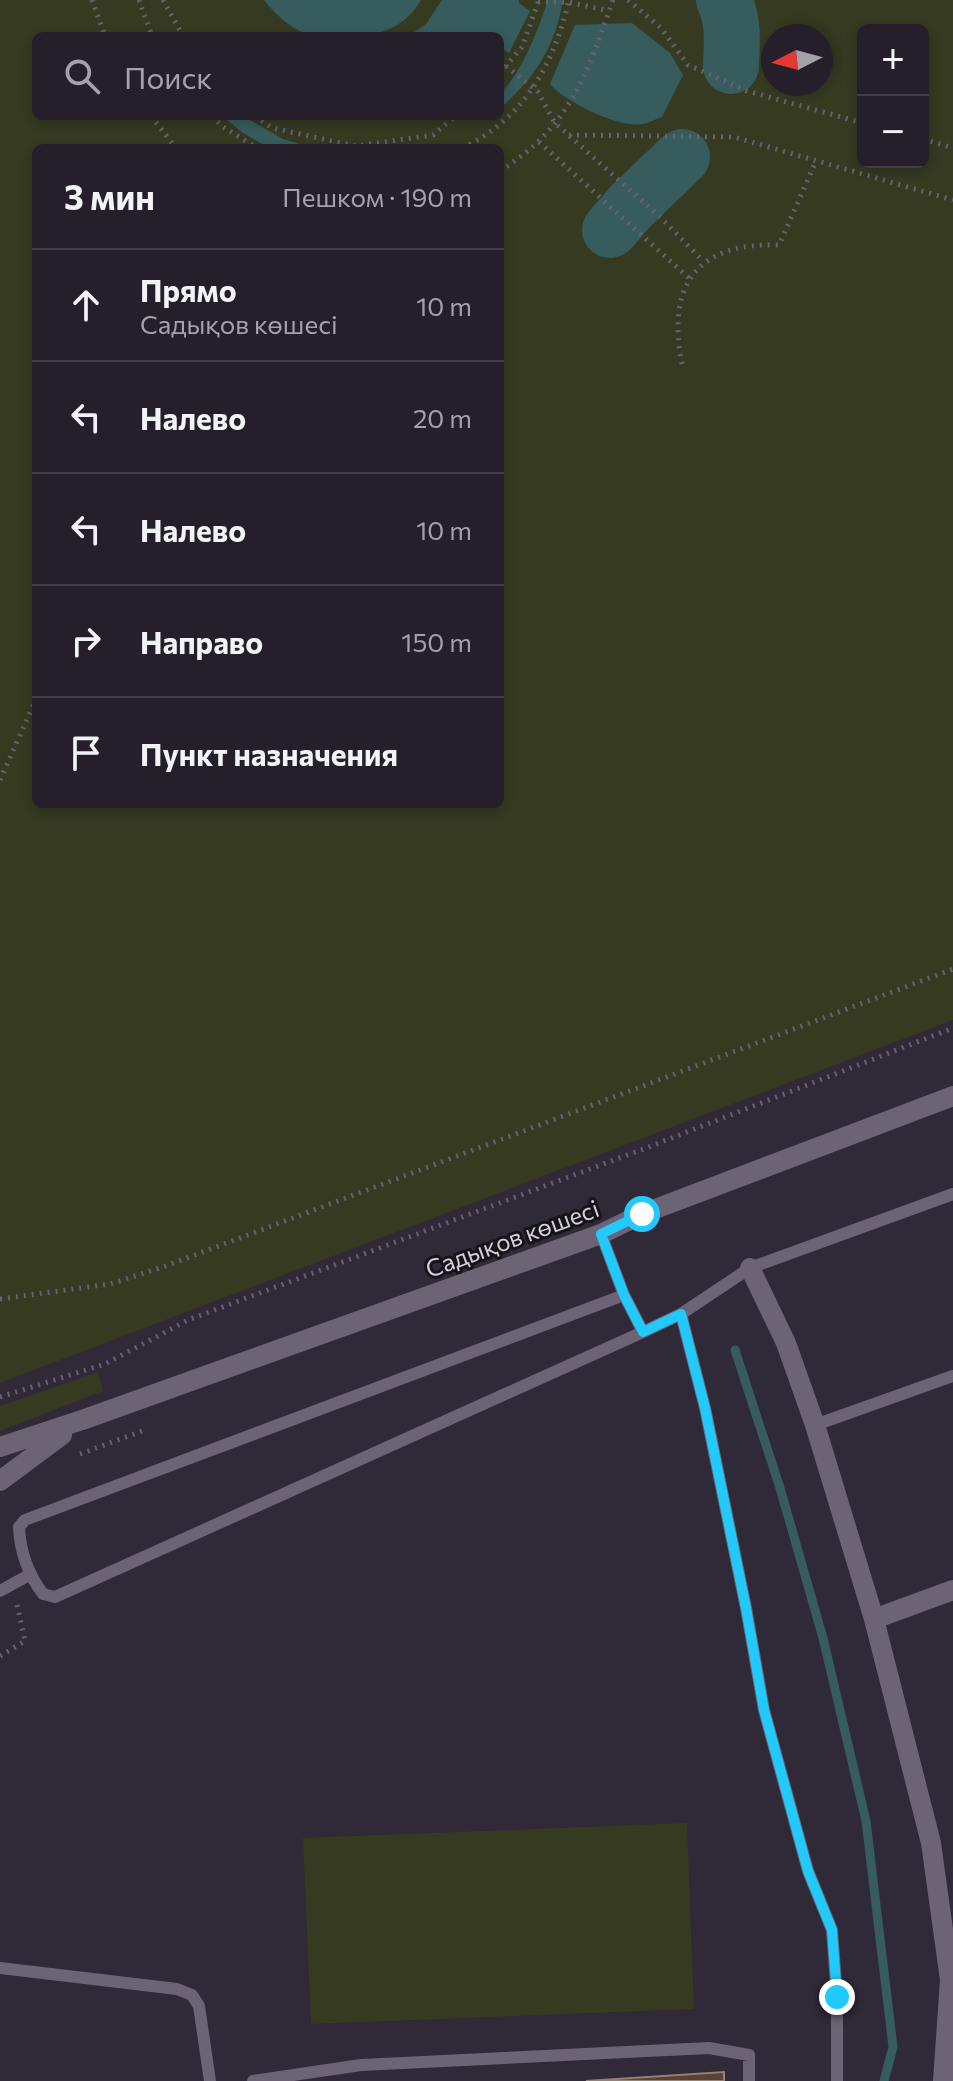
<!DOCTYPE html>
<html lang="ru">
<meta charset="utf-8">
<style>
body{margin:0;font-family:Commissioner,sans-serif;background:#302c36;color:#f1f3f6}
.controls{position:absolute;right:24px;top:24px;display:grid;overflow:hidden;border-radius:12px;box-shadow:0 4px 12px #0003}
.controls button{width:72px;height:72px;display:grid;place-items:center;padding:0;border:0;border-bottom:2px solid #413d47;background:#241f2a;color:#f1f3f6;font:40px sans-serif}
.compass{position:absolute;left:761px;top:24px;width:72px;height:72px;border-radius:50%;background:#241f2a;box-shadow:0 4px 12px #0003;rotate:264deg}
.stop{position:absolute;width:24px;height:24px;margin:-18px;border:6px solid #22c9fd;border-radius:50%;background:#fff}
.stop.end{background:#22c9fd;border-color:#fff;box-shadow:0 2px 8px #0008}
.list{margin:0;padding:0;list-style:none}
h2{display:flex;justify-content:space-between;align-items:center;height:104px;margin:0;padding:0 32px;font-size:34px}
h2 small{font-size:26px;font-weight:400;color:#a3a2a8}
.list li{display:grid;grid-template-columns:52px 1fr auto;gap:24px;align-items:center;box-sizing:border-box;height:112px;padding:0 32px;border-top:2px solid #413d47}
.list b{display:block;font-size:30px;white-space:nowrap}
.list p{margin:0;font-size:26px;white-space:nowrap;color:#a3a2a8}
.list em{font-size:26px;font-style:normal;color:#a3a2a8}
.icon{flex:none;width:44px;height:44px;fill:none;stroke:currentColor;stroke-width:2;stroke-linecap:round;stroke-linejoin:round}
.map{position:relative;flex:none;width:953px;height:2081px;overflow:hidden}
.search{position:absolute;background:#241f2a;box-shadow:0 4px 12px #0003;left:32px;top:32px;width:472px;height:88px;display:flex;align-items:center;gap:20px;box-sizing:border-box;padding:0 28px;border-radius:12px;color:#a3a2a8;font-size:30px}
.panel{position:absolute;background:#241f2a;box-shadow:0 4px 12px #0003;left:32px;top:144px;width:472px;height:664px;border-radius:12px}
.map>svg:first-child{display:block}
</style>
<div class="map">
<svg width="953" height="2081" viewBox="0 0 953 2081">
<rect width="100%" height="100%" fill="#302938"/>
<!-- green -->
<path fill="#353a21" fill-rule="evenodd" d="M0,0H953V1020L0,1383ZM863,30H923V162H863ZM36,36H500V116H36ZM773,36H821V84H773ZM36,148H500V804H36Z
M98,1372L103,1391L0,1431V1406Z
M687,1823L694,2009L311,2024L303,1838Z"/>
<!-- water -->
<path fill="#375c5e" d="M264,0H421C395,43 355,36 312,36C292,30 277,16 264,0Z
M442,0H519V3L530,11L509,53L500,47V36H412L411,34L426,24Z
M548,0H563C554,50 536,75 500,109V94C524,69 537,32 548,0Z
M632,23L670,53L683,75L662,117C656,119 649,123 643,124C620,129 565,102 550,84L575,25Z
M222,116H243L283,139L314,148H269L243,133Z"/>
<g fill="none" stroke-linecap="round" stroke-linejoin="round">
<!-- stream -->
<path stroke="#375c5e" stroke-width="9" d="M735,1350L780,1488L823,1638L866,1821L893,2047L884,2081"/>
<!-- river -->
<path stroke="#375c5e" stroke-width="56" d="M724,0C734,20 732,44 731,66
M610,230L631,206L682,157"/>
</g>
<!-- building -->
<path fill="#5a4232" stroke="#948175" stroke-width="2" d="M724,2072V2081H586Z"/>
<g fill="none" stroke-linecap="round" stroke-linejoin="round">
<!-- path -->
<path stroke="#68616f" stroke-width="5" stroke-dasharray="2 6" stroke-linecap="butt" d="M92,0L105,36
M139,0L152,36
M163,0L183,36
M628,0L661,28L688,65L747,91L863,123
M538,2H568L609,11
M506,66L538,92L555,123L660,217L703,261
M500,73L522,47L539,0
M151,116L176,148
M212,116L223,127L257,148
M255,116L272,128L356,146L433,135L455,116
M569,135L734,137L953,200
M923,139L953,148
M539,142L690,279
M462,148C524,119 554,64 569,0
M500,171C570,127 587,74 613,0
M682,364C666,285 697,242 779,245L816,161
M0,780L36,699
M0,1299L110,1284L163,1267L953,969
M0,1397L105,1364L188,1320L646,1148L953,1028
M80,1454L145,1430
M0,1656L25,1641L17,1604"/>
<!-- service -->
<path stroke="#6c6375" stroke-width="12" d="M601,1234L624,1295L643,1332
M624,1295L25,1520L19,1527C20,1552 28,1574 43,1594L55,1597L643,1332L681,1314L750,1268L953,1194
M681,1314L705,1408L746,1608L764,1710L808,1871L832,1930L837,1997V2081
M815,1425L953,1376
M0,1591L29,1575
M0,1968L177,1989L192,1995L199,2006L210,2081
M253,2081L361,2065L709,2048L749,2055V2081"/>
<!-- minor -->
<path stroke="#6c6375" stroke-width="20" d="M750,1268L786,1343L815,1425L874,1619L931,1843L950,1980L943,2081
M874,1619L953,1590"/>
<!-- tertiary -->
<path stroke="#6c6375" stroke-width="20" d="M0,1447L85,1419L601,1234L642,1214L953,1096
M0,1481L62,1435"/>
</g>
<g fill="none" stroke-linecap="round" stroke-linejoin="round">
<!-- route -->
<path stroke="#22c9fd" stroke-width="10" d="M642,1214L601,1234L624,1295L643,1332L681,1314L705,1408L746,1608L764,1710L808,1871L832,1930L837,1997"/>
</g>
<g text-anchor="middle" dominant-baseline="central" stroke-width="6" stroke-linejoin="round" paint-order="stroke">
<!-- street labels -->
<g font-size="24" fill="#d5d0da" stroke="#17131a">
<text transform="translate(512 1238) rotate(-20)">Садықов көшесі</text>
</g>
</g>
</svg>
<div class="controls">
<button>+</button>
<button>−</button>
</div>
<svg class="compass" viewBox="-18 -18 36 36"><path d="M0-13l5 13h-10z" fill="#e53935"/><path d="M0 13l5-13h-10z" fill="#a3a2a8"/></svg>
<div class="stop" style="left:642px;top:1214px"></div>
<div class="stop end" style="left:837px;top:1997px"></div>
<div class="search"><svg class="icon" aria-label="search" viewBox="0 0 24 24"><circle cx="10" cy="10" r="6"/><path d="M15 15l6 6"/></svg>Поиск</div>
<section class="panel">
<h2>3 мин<small>Пешком · 190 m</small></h2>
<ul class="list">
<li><svg class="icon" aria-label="ahead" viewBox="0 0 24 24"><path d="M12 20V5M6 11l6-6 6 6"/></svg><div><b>Прямо</b><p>Садықов көшесі</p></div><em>10 m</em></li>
<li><svg class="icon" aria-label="left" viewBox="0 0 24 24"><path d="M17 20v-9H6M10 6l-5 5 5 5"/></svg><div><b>Налево</b></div><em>20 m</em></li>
<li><svg class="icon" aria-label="left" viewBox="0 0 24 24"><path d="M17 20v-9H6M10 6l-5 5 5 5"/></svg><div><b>Налево</b></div><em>10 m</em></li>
<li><svg class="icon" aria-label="right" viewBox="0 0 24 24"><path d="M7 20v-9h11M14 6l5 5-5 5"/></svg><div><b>Направо</b></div><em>150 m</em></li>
<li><svg class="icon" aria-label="arrive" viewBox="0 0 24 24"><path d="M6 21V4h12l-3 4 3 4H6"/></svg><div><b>Пункт назначения</b></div></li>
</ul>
</section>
</div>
